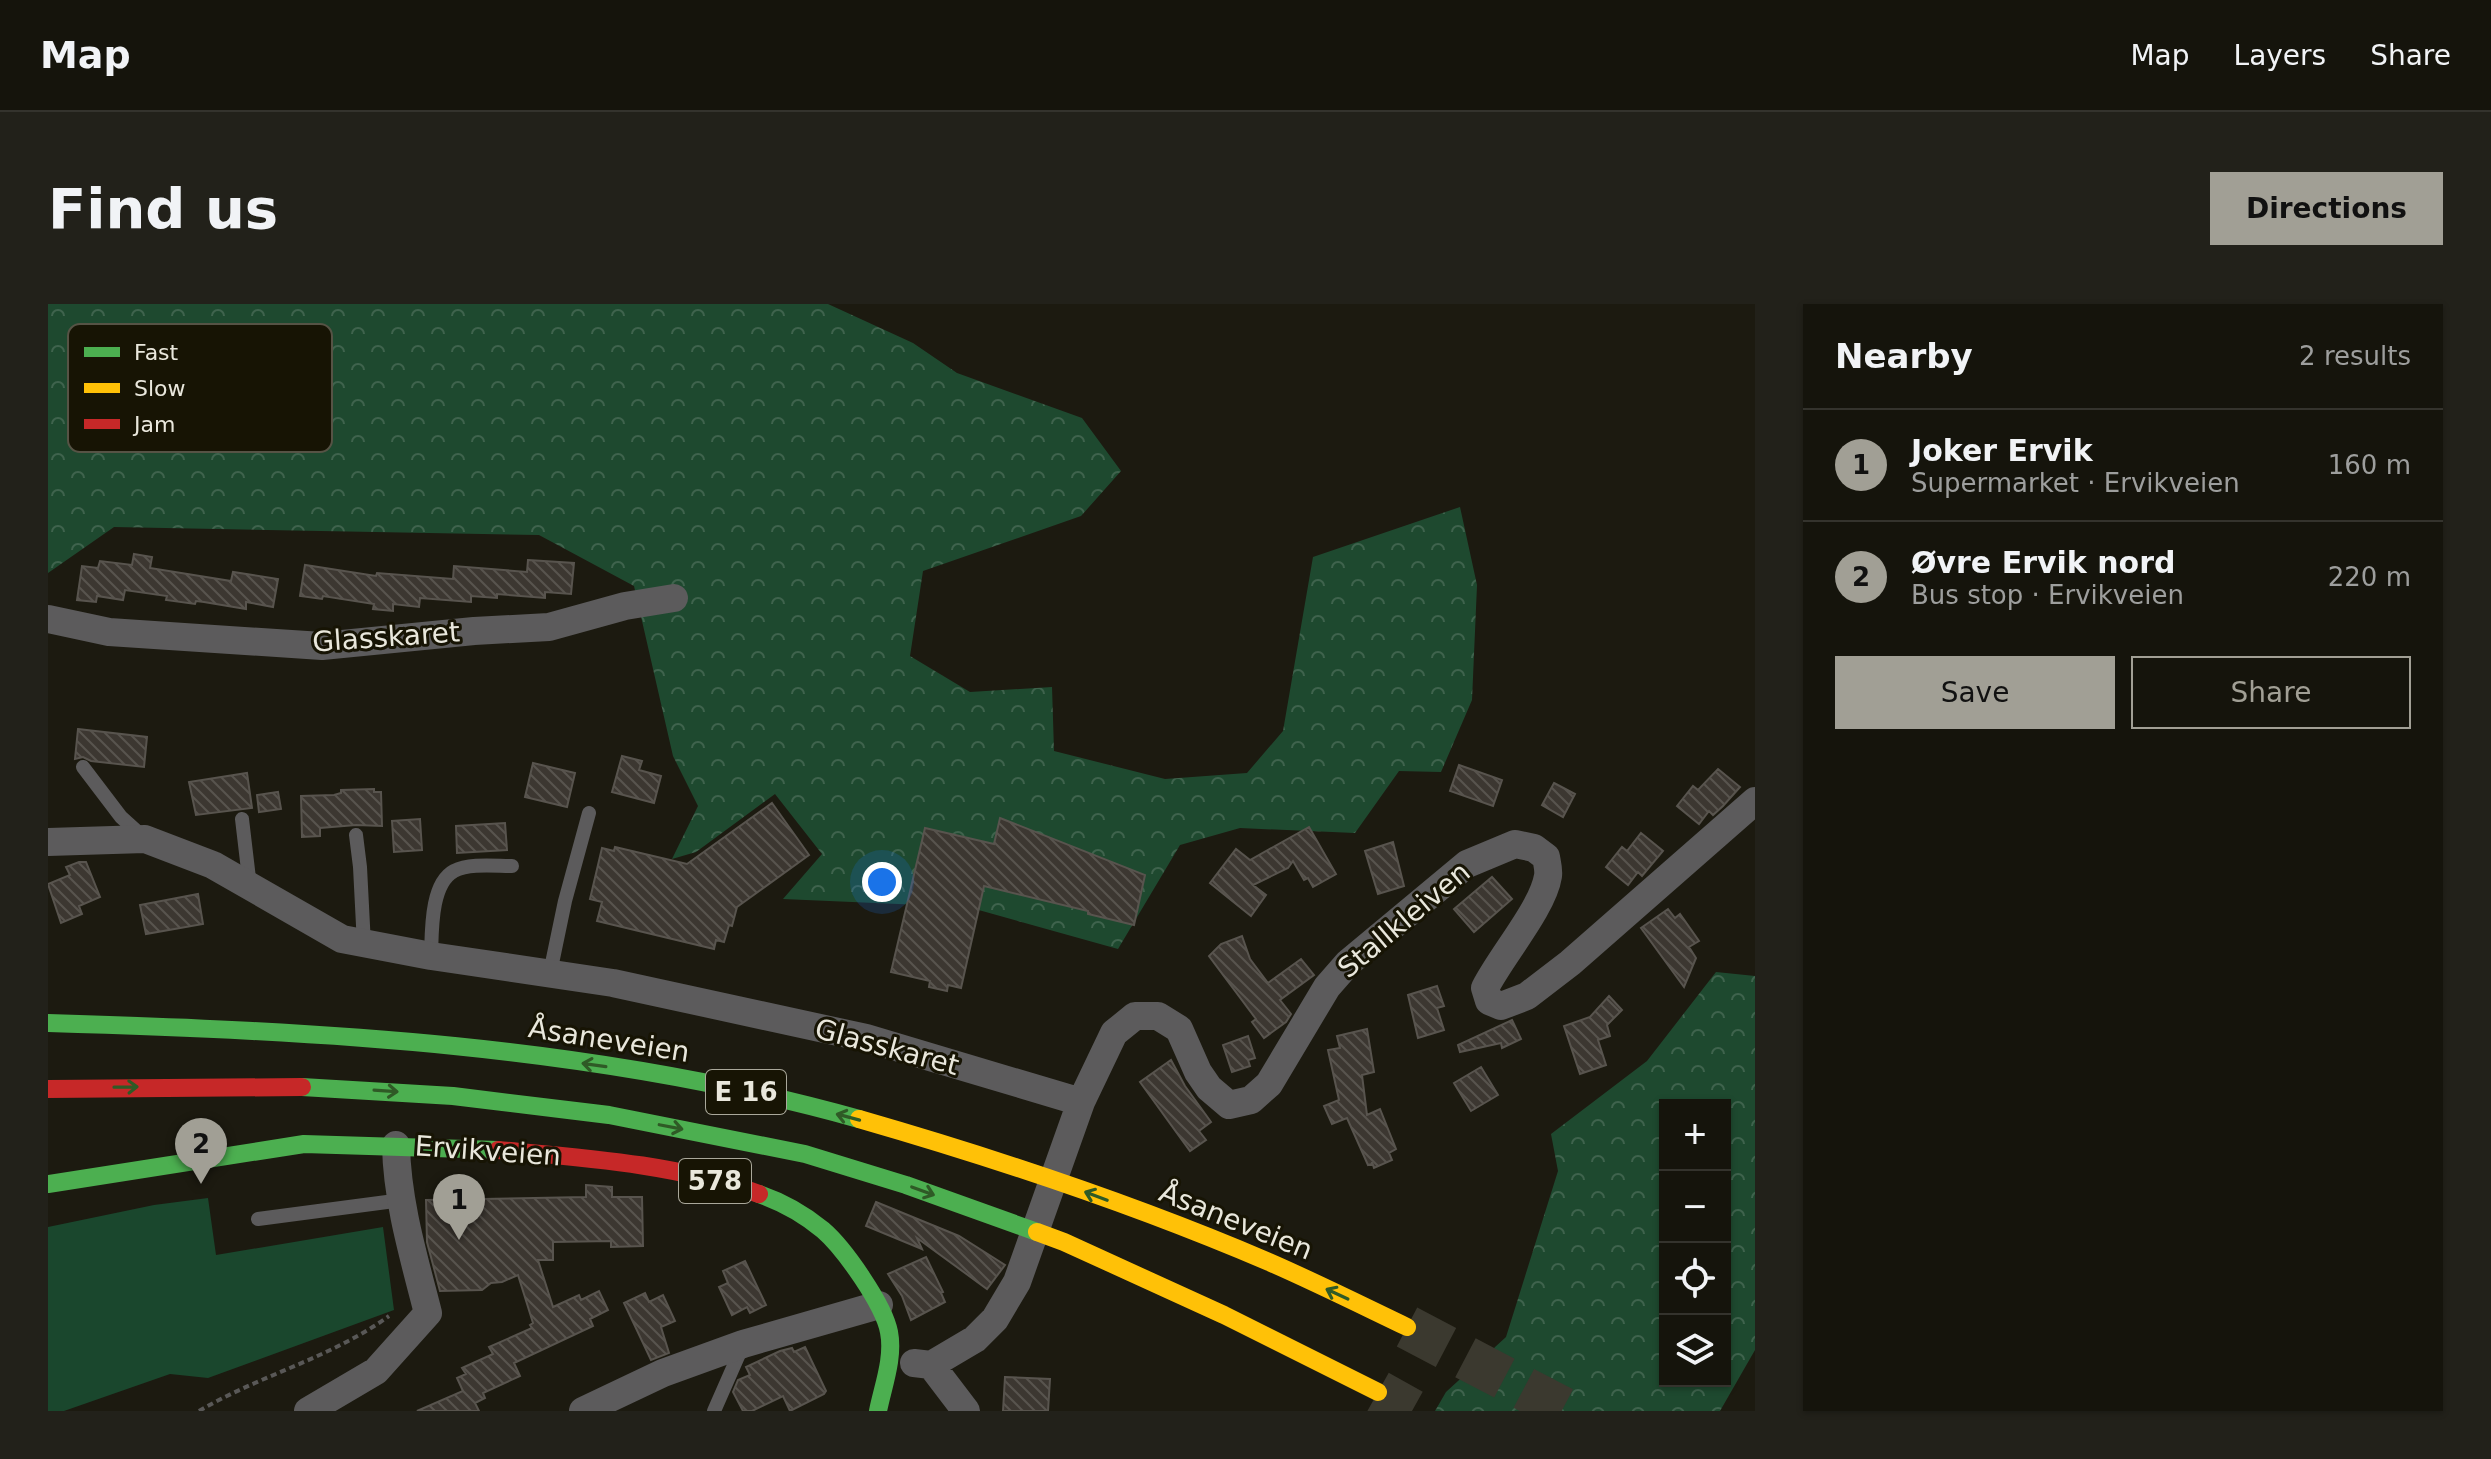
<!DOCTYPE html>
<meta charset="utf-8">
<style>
body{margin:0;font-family:"DejaVu Sans",sans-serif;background:#22211a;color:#f1f3f6}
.controls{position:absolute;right:24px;bottom:24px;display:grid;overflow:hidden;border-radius:0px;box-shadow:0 2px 6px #0004}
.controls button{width:72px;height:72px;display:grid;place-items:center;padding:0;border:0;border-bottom:2px solid #34332d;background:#15140c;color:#f1f3f6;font:40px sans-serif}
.you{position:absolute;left:834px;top:578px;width:28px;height:28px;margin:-20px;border:6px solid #fff;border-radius:50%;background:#1a73e8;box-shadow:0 0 0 12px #1a73e833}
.badge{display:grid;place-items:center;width:52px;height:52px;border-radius:50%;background:#a19f95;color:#111;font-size:26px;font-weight:700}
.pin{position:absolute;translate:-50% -66px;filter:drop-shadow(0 2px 4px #0008)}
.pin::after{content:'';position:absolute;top:42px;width:28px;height:24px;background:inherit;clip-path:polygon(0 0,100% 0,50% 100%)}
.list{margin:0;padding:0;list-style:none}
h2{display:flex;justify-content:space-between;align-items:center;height:104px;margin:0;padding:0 32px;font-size:34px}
h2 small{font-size:26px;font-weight:400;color:#9d9e9d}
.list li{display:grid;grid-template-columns:52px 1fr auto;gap:24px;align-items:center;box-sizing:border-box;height:112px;padding:0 32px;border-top:2px solid #34332d}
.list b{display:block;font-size:30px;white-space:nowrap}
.list p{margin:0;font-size:26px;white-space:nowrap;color:#9d9e9d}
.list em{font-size:26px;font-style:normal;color:#9d9e9d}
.actions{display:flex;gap:16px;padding:24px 32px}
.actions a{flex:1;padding:18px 0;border:2px solid #a19f95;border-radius:0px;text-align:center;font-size:28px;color:#a19f95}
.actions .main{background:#a19f95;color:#111}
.icon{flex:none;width:44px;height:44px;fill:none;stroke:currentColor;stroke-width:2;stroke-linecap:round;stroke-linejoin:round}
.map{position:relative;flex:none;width:1707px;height:1107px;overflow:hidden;border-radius:0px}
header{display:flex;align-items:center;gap:48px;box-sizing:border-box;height:112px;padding:0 40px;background:#15140c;border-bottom:2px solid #34332d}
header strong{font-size:38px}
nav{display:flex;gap:44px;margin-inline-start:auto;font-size:28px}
.intro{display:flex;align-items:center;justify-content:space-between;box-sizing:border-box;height:192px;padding:0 48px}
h1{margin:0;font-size:56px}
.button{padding:20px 36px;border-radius:0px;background:#a19f95;color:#111;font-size:28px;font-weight:700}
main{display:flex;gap:48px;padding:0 48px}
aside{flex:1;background:#15140c;border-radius:0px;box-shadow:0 2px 6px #0004}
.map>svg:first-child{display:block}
</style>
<header>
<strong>Map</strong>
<nav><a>Map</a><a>Layers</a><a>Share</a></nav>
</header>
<div class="intro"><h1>Find us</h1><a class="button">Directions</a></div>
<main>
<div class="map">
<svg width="1707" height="1107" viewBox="0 0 1707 1107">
<defs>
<pattern id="forest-crowns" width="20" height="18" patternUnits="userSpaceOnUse" patternTransform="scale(2)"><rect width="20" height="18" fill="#1e492f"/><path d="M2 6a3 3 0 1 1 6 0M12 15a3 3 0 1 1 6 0" fill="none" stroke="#3f634d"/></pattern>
<pattern id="building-back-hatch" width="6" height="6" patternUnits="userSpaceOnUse" patternTransform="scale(2)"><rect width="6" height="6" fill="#3c3731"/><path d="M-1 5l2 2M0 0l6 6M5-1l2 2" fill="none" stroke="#58544e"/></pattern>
</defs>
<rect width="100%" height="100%" fill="#1c1a10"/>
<!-- green -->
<path fill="#1a472d" d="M160,894L168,951L335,923L346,1006L160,1074L122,1070L16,1107H0V923L106,901Z"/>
<!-- forest -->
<path fill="url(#forest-crowns)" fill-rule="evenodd" d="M0,0H780L865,39L909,69L1034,114L1073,167L1033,212L875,267L862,352L922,388L1004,383L1006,447L1117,475L1199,469L1235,427L1265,253L1412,203L1429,281L1424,396L1393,468L1351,467L1307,529L1192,524L1132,541L1070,645L920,603L735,595L774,550L727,490L648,548L624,555L650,502L625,452L586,282L491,231L66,223L0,269Z
M1668,668L1707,672V1046L1672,1107H1387L1398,1088L1458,1033L1510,867L1503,830L1599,757ZM1677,801V1077H1617V801Z"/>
<!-- building -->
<path fill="url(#building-back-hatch)" stroke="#58544e" stroke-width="2" d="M86,250L104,253L102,264L183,277L185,268L230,275L225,303L198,298V305L156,298L148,297L147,300L118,296L119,292L77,286L75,296L49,292L48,298L29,296L34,262L50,264L52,257L84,261Z
M480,256L526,259L523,290L497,288V294L449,290V294L423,292V298L372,294L371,303L345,300V307L325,305L326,300L275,292L274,295L252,292L257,261L328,272L329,269L405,275L406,262L479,268Z
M30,425L99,433L96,463L43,457L35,453L27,455Z
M574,452L594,457L591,466L613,472L606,499L564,488Z
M485,459L527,469L519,503L477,493Z
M1411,461L1454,476L1445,502L1402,487Z
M1670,465L1692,483L1675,502L1665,511L1661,507L1651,520L1629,502L1645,482L1650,486Z
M199,469L204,504L148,511L141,478Z
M1506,479L1527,490L1515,513L1494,501Z
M326,485V488H333L334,522L308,521L272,524V532L254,533L253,492L286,491L293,489V486Z
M230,488L233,505L211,508L209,491Z
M724,499L761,551L689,603L684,622L681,621L676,638L668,636L666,645L549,617L554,598L542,595L554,544L566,547L567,543L639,560Z
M952,514L1097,571L1086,621L1040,610V607L936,582L913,684L900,681L899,687L881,683L882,677L843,668L877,524L946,540Z
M372,515L374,546L346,548L344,517Z
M457,519L459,546L409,549L408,522Z
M1261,523L1288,570L1265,583L1260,574L1256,576L1245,557L1240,564L1205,581L1218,591L1203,612L1162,579L1188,545L1202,556Z
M1593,529L1615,547L1594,572L1590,568L1580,581L1558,563L1574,543L1579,547Z
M1345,538L1356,582L1330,590L1317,547Z
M31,558H38L52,593L31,602L34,610L13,619L0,580L22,571L18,563Z
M1444,573L1464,595L1426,628L1406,605Z
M150,590L155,620L98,630L92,601Z
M1620,605L1627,614L1632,610L1651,637L1641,643L1648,654L1636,683L1593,624Z
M1194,632L1202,655L1220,679L1253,655L1266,671L1232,696L1243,710L1238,718L1216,734L1204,718L1208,715L1161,652L1173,640Z
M1389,682L1396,702L1389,704L1396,726L1370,734L1360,691Z
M1561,692L1574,706L1559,721L1562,732L1550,736L1558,761L1532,770L1516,722L1542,713Z
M1464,716L1473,735L1454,744L1453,739L1412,748L1410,741Z
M1319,725L1326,768L1314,771L1319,811L1332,805L1348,845L1341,849L1344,856L1326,864L1324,858V860L1320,861L1299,814L1284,820L1276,802L1291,796L1280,746L1292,744L1289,732Z
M1200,732L1207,754L1200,756L1202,762L1184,768L1175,741Z
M1123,756L1137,782L1163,818L1151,827L1158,836L1142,847L1092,778Z
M1433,763L1450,791L1423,807L1406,779Z
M538,881L564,883V893H594L595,942L563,943V937L505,938V956H490L505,1003L531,991L533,996L551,987L560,1006L542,1015L545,1022L466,1059L472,1072L435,1089L437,1094L427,1099L431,1107H369L415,1087L409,1074L418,1070L414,1064L445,1050L441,1043L484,1024L482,1021L485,1019L470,971L454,978L443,979L434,986L392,987L379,938L378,896L538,893Z
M828,898L911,932L957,961L939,985L869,934L874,945L818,922Z
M878,953L895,988L893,989L897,998L863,1016L854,992L840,970Z
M697,957L718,1001L702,1009L699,1003L684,1011L671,983L680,979L675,967Z
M597,989L601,998L615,991L627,1017L613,1023L621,1049L603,1056L576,999Z
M757,1043L778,1087L776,1090L742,1107L735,1092L704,1107H695L685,1088L690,1076L702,1071L698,1063L732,1047L744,1044L746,1048Z
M957,1073L1002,1075L1000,1107H955Z"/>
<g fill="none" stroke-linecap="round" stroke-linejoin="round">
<!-- highway-tunnel -->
<path stroke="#3b392f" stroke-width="44" stroke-dasharray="44 22" stroke-linecap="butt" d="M1359,1023L1519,1107
M1330,1088L1364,1107"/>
<!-- path -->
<path stroke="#595857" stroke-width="4" stroke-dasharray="6 4" stroke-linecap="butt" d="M151,1107C212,1071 283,1054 341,1012"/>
<!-- lane -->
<path stroke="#5c5b5c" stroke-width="14" d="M35,463L73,513L94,532
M194,515L202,583
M308,531L312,563L316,641
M383,652C384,629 382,580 406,567C422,559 446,562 464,562
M502,669L517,597L541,509
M210,915L354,896
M666,1107L695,1041"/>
<!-- street -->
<path stroke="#5c5b5c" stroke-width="28" d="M0,315L61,328L274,342L426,327L501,323L577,302L626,294
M0,538L97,535L165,561L294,635L383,652L565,679L818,734L1033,798
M866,1059L883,1061L918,1107
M883,1061L927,1035L947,1015L969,978L1033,798L1066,729L1087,712H1110L1131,725L1150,768L1161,784L1181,801L1203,796L1221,780L1279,683L1300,659L1419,560L1467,540L1486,544L1498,553C1499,559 1501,566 1500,572C1495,604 1453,652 1437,684L1441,697L1453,702L1479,692L1522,659L1707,497
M260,1107L328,1067L380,1009C366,954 349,898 348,841
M535,1107L615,1069L695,1040L831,1001"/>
<!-- fast -->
<path stroke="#4caf50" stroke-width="18" d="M0,719C272,727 548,741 811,815
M254,783L405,792L561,811L757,850L858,881L989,928
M0,880L256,840L450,846
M711,890C734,898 757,911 775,926C796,944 836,1001 841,1028C846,1054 835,1082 830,1107"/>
<!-- slow -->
<path stroke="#ffc107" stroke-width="18" d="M811,815C950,855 1088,901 1221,958C1267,978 1313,1001 1359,1023
M989,928L1016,938L1176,1011L1330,1088"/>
<!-- jam -->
<path stroke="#c62828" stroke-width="18" d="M0,785L254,783
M450,846C537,854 629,860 711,890"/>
</g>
<!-- one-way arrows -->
<defs><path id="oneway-shaft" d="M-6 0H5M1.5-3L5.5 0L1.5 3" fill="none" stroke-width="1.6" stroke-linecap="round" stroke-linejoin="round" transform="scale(2)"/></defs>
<g stroke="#2f5a26">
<use href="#oneway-shaft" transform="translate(546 761) rotate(-172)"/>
<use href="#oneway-shaft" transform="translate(78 783) rotate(-1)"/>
<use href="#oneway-shaft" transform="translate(338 787) rotate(4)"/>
<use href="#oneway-shaft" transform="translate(800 813) rotate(-165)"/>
<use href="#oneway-shaft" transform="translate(623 823) rotate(11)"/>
<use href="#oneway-shaft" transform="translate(875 887) rotate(20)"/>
<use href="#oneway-shaft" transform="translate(1048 892) rotate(-159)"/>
<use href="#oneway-shaft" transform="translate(1289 990) rotate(-155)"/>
</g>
<g text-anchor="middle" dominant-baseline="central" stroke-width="6" stroke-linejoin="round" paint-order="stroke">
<!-- shield labels -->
<g fill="#171404" stroke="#aaa89b" stroke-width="2">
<rect x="658" y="766" width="80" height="44" rx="6"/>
<rect x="631" y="855" width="72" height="44" rx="6"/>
</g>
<g font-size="26" font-weight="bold" fill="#e9e7dc">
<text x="698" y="788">E 16</text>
<text x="667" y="877">578</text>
</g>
<!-- street labels -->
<g font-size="28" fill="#e9e7dc" stroke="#171404">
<text transform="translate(338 333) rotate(-4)">Glasskaret</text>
<text transform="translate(1356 616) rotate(-40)">Stallkleiven</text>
<text transform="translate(561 736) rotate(9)">Åsaneveien</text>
<text transform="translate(839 743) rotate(15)">Glasskaret</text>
<text transform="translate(440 847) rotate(4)">Ervikveien</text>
<text transform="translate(1188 917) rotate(22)">Åsaneveien</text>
</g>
</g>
<!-- legend -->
<rect x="20" y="20" width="264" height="128" rx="12" fill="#171404" stroke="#565345" stroke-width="2"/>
<rect x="36" y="43" width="36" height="10" fill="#4caf50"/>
<rect x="36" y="79" width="36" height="10" fill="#ffc107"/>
<rect x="36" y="115" width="36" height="10" fill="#c62828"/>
<g font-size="22" fill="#e9e7dc">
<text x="86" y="56">Fast</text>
<text x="86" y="92">Slow</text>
<text x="86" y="128">Jam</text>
</g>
</svg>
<div class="controls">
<button>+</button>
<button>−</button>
<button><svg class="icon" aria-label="locate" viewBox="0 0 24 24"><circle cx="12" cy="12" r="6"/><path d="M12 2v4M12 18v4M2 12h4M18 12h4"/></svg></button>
<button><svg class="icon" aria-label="layers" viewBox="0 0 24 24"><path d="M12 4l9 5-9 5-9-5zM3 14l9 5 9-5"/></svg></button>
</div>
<div class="you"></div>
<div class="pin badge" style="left:411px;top:936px">1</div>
<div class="pin badge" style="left:153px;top:880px">2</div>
</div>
<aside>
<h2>Nearby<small>2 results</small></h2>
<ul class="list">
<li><span class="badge">1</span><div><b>Joker Ervik</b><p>Supermarket · Ervikveien</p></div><em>160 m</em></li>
<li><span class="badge">2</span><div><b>Øvre Ervik nord</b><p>Bus stop · Ervikveien</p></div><em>220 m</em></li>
</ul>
<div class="actions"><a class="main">Save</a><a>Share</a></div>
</aside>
</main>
